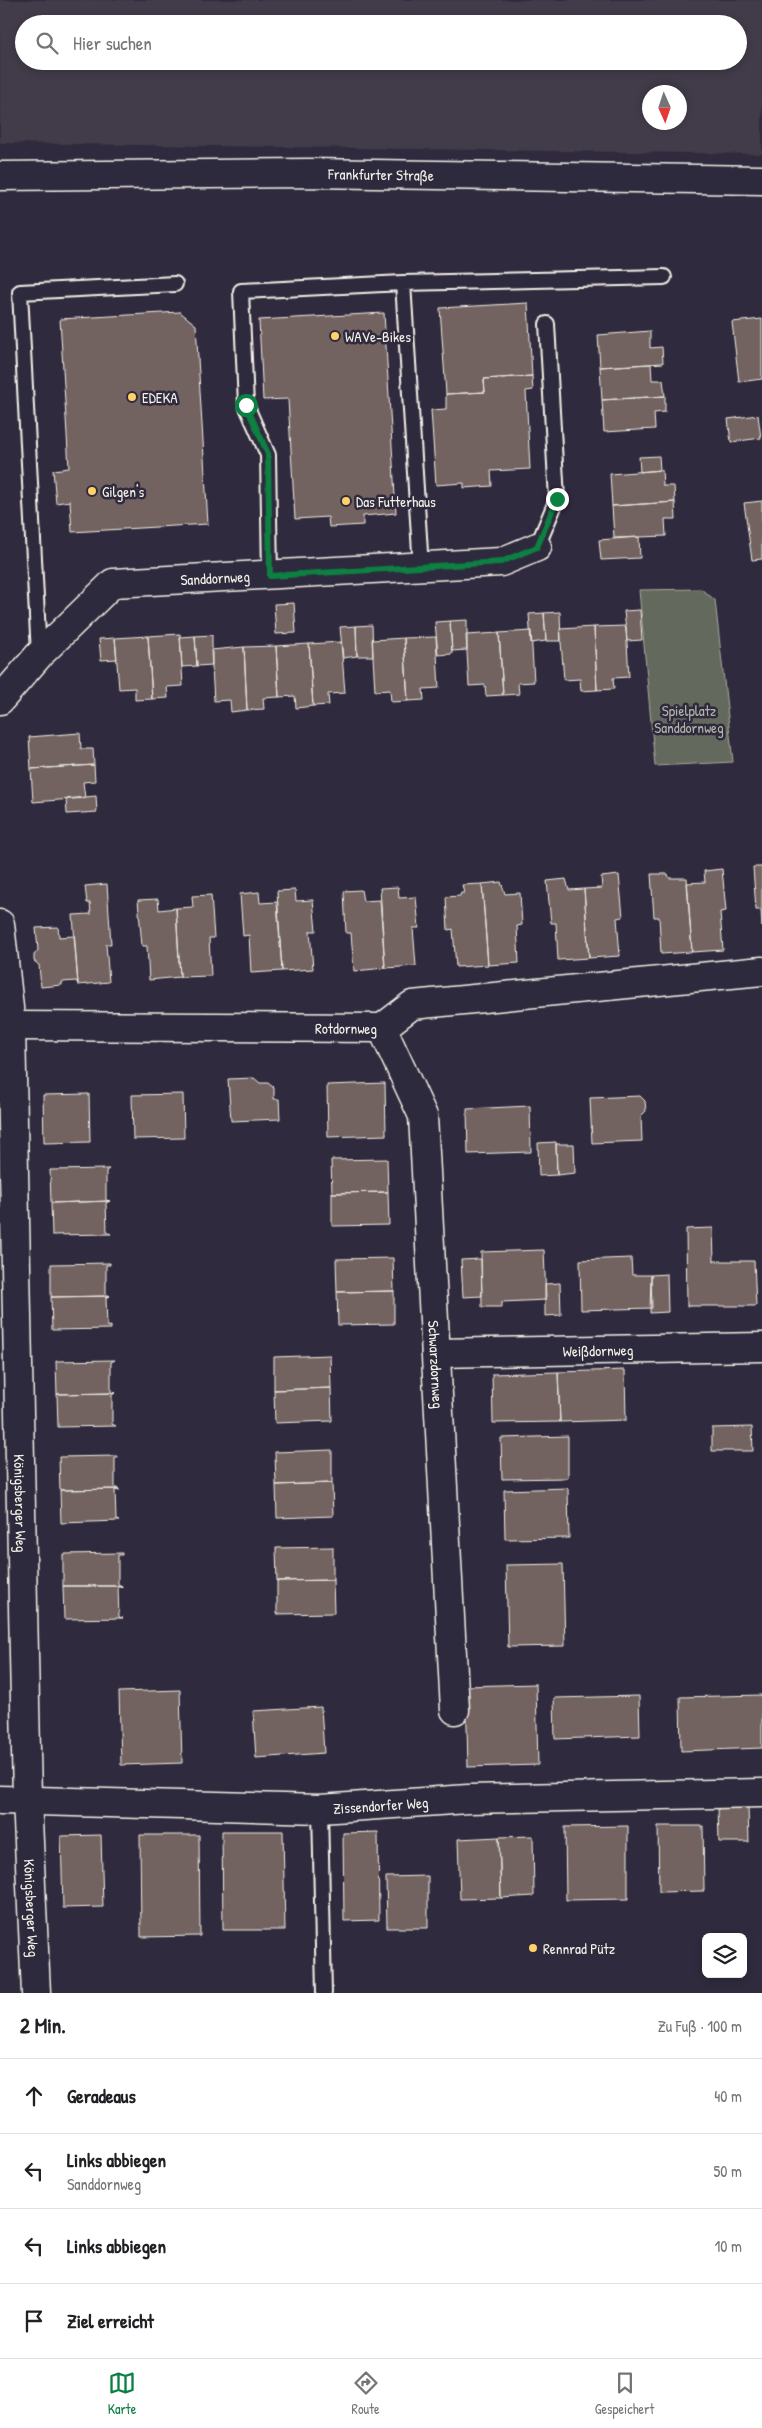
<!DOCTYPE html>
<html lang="de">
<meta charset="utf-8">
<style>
body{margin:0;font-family:"Patrick Hand",sans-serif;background:#f2f2f2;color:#202124}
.controls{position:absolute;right:15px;bottom:15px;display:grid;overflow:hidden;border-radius:8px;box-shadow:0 2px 8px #0003}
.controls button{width:45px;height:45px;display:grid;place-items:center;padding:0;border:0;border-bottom:1px solid #e0e0e0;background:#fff;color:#202124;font:25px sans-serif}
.compass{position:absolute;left:642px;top:85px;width:45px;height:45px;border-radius:50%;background:#fff;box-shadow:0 2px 8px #0003;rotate:177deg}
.stop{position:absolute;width:15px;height:15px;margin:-11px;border:4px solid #0b8043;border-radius:50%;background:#fff}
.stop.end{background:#0b8043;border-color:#fff;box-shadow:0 1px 5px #0008}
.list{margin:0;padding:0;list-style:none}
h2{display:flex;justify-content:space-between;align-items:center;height:65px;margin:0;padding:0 20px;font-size:21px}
h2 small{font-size:16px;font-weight:400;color:#757577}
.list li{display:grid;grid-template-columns:32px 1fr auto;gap:15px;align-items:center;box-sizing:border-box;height:75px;padding:0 20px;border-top:1px solid #e0e0e0}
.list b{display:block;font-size:19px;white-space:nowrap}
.list p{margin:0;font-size:16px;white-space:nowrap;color:#757577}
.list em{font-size:16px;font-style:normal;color:#757577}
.icon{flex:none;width:28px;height:28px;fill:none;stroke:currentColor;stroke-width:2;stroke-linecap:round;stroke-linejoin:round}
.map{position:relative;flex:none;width:762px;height:1993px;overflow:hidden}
.search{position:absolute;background:#fff;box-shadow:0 2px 8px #0003;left:15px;right:15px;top:15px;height:55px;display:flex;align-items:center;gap:12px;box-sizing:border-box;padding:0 18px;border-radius:28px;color:#757577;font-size:19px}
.sheet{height:365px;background:#fff}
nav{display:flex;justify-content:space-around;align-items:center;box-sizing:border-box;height:70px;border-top:1px solid #e0e0e0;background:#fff;font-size:14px;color:#757577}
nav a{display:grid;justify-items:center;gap:2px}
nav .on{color:#0b8043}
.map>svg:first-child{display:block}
</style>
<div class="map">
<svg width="762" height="1993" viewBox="0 0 762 1993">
<rect width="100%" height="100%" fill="#2f2a3d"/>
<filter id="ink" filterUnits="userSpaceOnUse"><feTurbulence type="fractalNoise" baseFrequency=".02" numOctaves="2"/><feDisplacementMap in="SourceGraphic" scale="10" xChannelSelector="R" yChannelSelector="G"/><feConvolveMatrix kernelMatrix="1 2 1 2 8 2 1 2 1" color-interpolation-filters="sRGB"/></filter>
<g filter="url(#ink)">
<!-- built -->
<path fill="#433b48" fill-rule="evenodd" d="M0,0H762V154L0,143ZM24,24H738V61H24ZM650,92H680V122H650Z"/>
<!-- green -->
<path fill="#63695b" stroke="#acada2" d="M701,589L715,600L733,762L655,766L639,590Z"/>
<!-- building -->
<path fill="#726360" stroke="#f4f1e8" d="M528,303L532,376L484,379L485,392L446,394L440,308Z
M180,312L196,325L208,524L72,532L70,501L56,503L53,470L69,468L60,319Z
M384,313L396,513L363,516V525L329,527L328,517L295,519L288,399L263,400L259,320Z
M762,319V379L739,382L732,322Z
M650,331V348L662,347L663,363L600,367L598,335Z
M651,364L652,380H663L665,396L602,400L600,367Z
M532,376L533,390L526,391L530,469L491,471L492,486L464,488V483L436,485L431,410L446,409V394L485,392L484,379Z
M665,396V412L654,413L655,429L604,432L602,400Z
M758,415L761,438L731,442L728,419Z
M659,456L660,470L640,472L639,457Z
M662,470L663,486H674L675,502L612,506L610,474Z
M762,501V559L752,560L744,503Z
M675,502L676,519H665L666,536L614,538L612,506Z
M639,537L640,558L601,560L599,540Z
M294,603L296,633L276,634L274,604Z
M640,610L642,640L627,641L624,611Z
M560,612L561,641H546L544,613Z
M544,613L546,641L531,643L529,614Z
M467,620V650L452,651L450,621Z
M450,621L452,654L438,655L435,622Z
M372,625L373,656H357L356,626Z
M356,626L357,656L343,658L340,627Z
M626,626L629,677L613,678L614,689L597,690L594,627Z
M594,627L597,690L581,691L580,679L564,680L560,629Z
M531,631L534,682L518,683L519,694L503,695L499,633Z
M499,633L503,695L486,696L485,685L469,686L466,635Z
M180,634L183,686L167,687L168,698L152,699L148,636Z
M212,635V665L197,666L195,636Z
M148,636L152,699L135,700V688L119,689L115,638Z
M195,636L197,666L182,667L180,637Z
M436,637L439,688L423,689L424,700L408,701L404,638Z
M115,638L117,659L101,660L99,639Z
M404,638L408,701L391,702L390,690L375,691L372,640Z
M341,642L345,693L328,694L329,705L313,706L309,644Z
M309,644L313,706L296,708L295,696L279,697L276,646Z
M276,646L279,697L263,698L264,709L247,710L244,647Z
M244,647L247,710L231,712L230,700L214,701L211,650Z
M80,733L81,749H93L94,765L31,769L29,737Z
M94,765L95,781L83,782L85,798L33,802L31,769Z
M96,796L97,812L67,814L66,799Z
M753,867H762V927L761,910H756Z
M722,869L726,911L720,912L723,950L692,952L687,883L705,882L704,871Z
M651,874H668L669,878H687L692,952L661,954L659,917H654Z
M619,875L623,917L617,918L620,956L589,958L584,889L602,888L601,877Z
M566,879L569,890L584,889L589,958L558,960L556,923H551L547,881Z
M501,882L505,894L520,893L522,925L517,926L519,963L488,965L482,884Z
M107,884L111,944H106L109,982L78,985L73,915L91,914L90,903H87L85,886Z
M482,884L488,965L456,967L453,929L448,930L446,897L460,896L461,893H464L462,885Z
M398,887L399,898L416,897L419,928H413L416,966L385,968L380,888Z
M295,890L296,901L313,900L316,931H310L313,969L282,971L277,891Z
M361,890L363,901L380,900L385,968L354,971L351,933H346L344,891Z
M259,892L260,903L277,902L282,971L251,973L249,935L243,936L240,894Z
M211,895L214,938H209L211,976L180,977L176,908L193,907L192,896Z
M158,899L159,910L176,908L180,977L149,980L147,946H142L138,900Z
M58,927L59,937L74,936L78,984L76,981L62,982V985L41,987L39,965L34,961V955L38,950L36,928Z
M254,1078L260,1083H268L274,1088V1099H279L280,1119L231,1121L228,1079Z
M385,1083L386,1135L328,1137L327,1085Z
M89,1094L90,1142L44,1143L43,1095Z
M183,1094L184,1138L133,1139L132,1095Z
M640,1096L645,1101L646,1111L641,1116L642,1141L592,1143L590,1098Z
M530,1106L531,1152L468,1154L467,1109Z
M556,1142L557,1175L539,1176L538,1143Z
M556,1144H574L575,1173L557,1175Z
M387,1159L388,1192L332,1193L331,1160Z
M109,1169L106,1171V1200L110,1201L51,1203L50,1170Z
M388,1192L389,1225L332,1226V1193Z
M110,1201L106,1203L107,1232L111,1234L52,1235L51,1203Z
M713,1228L714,1261H754L756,1306H687L686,1229Z
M544,1250L546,1300L502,1302V1307H482L481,1252Z
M393,1258L394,1291L337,1292L336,1259Z
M631,1258L632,1275H651L652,1308L581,1310L580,1260Z
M481,1259L482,1296L463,1297L461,1260Z
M110,1263V1265H106V1294L110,1296L51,1297V1264Z
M667,1274L668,1312L650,1313L651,1275Z
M560,1283L561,1315L545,1316V1284Z
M394,1291V1324L338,1325L337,1292Z
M110,1296L106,1298L107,1327L111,1326V1329L52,1330L51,1297Z
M330,1355L331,1388L274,1390V1357Z
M115,1360L111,1362V1392L115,1393L57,1394L56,1361Z
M625,1370L626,1420L560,1422L558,1372Z
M558,1372L560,1422L493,1423L492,1374Z
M331,1388L332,1421L275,1423L274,1390Z
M115,1393L112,1395V1424L116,1426L58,1427L57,1394Z
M752,1427L753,1451H712V1428Z
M568,1436V1478L502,1479L501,1438Z
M332,1450V1483L276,1485L275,1452Z
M118,1456V1458H115V1487L119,1489L60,1490L59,1457Z
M332,1483L333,1516L277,1518L276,1485Z
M568,1488L569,1538L505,1539L504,1490Z
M119,1489V1491L115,1490L116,1520L119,1521L61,1523L60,1490Z
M333,1547V1580L277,1581L276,1548Z
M122,1553V1555H118V1584L122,1586H63V1554Z
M563,1564L565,1646L508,1647L506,1565Z
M333,1580L334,1613L277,1614V1581Z
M63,1586H122V1587H118L119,1617L123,1618L64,1619Z
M536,1684L538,1765L468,1767L466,1686Z
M180,1690L182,1763L121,1765L119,1692Z
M762,1695V1748L681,1751L680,1697Z
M639,1696L640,1736L555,1739L554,1698Z
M321,1707L324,1753L256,1758L253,1711Z
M748,1806L749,1842H719L718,1807Z
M628,1826V1899L566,1900L565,1827Z
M658,1826H703L704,1891L659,1892Z
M222,1831H283L285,1930H223Z
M378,1832L379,1920L344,1921L343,1833Z
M101,1835L103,1907L63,1908L61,1836Z
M140,1835H199L200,1936L141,1937Z
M533,1836L534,1896L501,1898L499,1837Z
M499,1837L501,1898L460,1899L458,1839Z
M428,1876V1928H387L386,1877Z"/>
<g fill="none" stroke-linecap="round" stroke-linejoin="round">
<!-- lane casing -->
<g stroke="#f4f1e8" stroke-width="18">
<path id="lane" d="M403,283L664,277
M537,547L557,499L547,324
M270,576L268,455L246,405L241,291L403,283L421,568
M39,654L20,292L175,284
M320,1809L324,1993"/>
</g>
<!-- street casing -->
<g stroke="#f4f1e8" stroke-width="31">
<g id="street">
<path id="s1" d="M0,700L39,655L113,583L501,562L537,547"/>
<path id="s2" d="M0,924L11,1026L27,1799L36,1993"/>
<path id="s3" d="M11,1026L382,1028L412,1005L762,971"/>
<path id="s4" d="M382,1028L423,1116L455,1710"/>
<path id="s5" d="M436,1353L762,1347"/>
<path id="s6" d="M0,1800L320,1809L468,1799L762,1793"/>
</g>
</g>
<!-- secondary casing -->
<g stroke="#f4f1e8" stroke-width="31">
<g id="secondary">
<path id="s7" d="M0,176L310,173L762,180"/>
</g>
</g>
<!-- lane -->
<use href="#lane" stroke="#2f2a3d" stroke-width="14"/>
<!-- street -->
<use href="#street" stroke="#2f2a3d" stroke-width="28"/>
<!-- secondary -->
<use href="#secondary" stroke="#2f2a3d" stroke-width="28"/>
</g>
</g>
<g fill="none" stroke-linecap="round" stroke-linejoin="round" filter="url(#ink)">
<!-- route -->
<path stroke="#0b8043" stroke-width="6" d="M246,405L268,454L270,576L501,562L537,547L557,499"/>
</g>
<!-- markers -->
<g fill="#ffd166" stroke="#2f2a3d" stroke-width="2">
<circle cx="335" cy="336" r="5"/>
<circle cx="132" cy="397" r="5"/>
<circle cx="92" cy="491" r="5"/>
<circle cx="346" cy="501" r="5"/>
<circle cx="533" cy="1948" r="5"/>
</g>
<g text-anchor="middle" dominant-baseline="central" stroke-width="5" stroke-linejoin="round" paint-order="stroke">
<!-- street labels -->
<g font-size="15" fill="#f4f1e8" stroke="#2f2a3d">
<text stroke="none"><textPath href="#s7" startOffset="381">Frankfurter Straße</textPath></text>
<text stroke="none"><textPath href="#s1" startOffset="265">Sanddornweg</textPath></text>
<text stroke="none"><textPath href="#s3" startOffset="335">Rotdornweg</textPath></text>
<text stroke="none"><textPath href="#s5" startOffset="162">Weißdornweg</textPath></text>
<text stroke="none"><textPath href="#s4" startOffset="346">Schwarzdornweg</textPath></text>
<text stroke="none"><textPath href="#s2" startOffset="580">Königsberger Weg</textPath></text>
<text stroke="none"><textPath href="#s6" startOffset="381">Zissendorfer Weg</textPath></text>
<text stroke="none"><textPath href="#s2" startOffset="985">Königsberger Weg</textPath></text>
</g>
<!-- poi labels -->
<g font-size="15" fill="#f4f1e8" stroke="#2f2a3d" text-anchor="start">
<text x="345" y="336">WAVe-Bikes</text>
<text x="142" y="397">EDEKA</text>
<text x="102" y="491">Gilgen's</text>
<text x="356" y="501">Das Futterhaus</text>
<text x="543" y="1948">Rennrad Pütz</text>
</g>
<!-- park labels -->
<g font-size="15" fill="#b3b4a9" stroke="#2f2a3d">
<text x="689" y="710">Spielplatz<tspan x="689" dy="17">Sanddornweg</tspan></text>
</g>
</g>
</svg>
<div class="controls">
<button><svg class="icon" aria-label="layers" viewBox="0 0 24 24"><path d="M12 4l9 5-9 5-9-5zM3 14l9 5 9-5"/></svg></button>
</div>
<svg class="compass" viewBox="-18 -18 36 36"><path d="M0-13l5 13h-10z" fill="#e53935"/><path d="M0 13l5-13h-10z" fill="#757577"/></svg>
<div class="stop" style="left:246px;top:405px"></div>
<div class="stop end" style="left:557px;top:499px"></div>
<div class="search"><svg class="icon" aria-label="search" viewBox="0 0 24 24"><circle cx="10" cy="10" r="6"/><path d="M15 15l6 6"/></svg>Hier suchen</div>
</div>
<section class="sheet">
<h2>2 Min.<small>Zu Fuß · 100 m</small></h2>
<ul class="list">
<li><svg class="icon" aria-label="ahead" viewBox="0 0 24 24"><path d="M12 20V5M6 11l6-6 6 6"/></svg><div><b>Geradeaus</b></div><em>40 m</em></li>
<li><svg class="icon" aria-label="left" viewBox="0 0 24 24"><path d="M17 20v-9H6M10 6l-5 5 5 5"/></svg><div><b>Links abbiegen</b><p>Sanddornweg</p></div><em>50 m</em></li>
<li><svg class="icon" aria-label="left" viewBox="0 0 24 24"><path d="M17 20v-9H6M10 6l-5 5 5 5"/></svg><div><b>Links abbiegen</b></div><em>10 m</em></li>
<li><svg class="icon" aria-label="arrive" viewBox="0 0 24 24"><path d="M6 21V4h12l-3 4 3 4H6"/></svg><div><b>Ziel erreicht</b></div></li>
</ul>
</section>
<nav>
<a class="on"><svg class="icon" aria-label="map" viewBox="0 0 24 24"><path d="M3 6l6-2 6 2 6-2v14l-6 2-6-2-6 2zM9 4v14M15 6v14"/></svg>Karte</a>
<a><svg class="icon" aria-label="directions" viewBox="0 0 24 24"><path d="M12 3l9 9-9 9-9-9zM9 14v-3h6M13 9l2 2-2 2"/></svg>Route</a>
<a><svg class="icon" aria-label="saved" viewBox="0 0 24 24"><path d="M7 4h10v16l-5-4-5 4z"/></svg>Gespeichert</a>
</nav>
